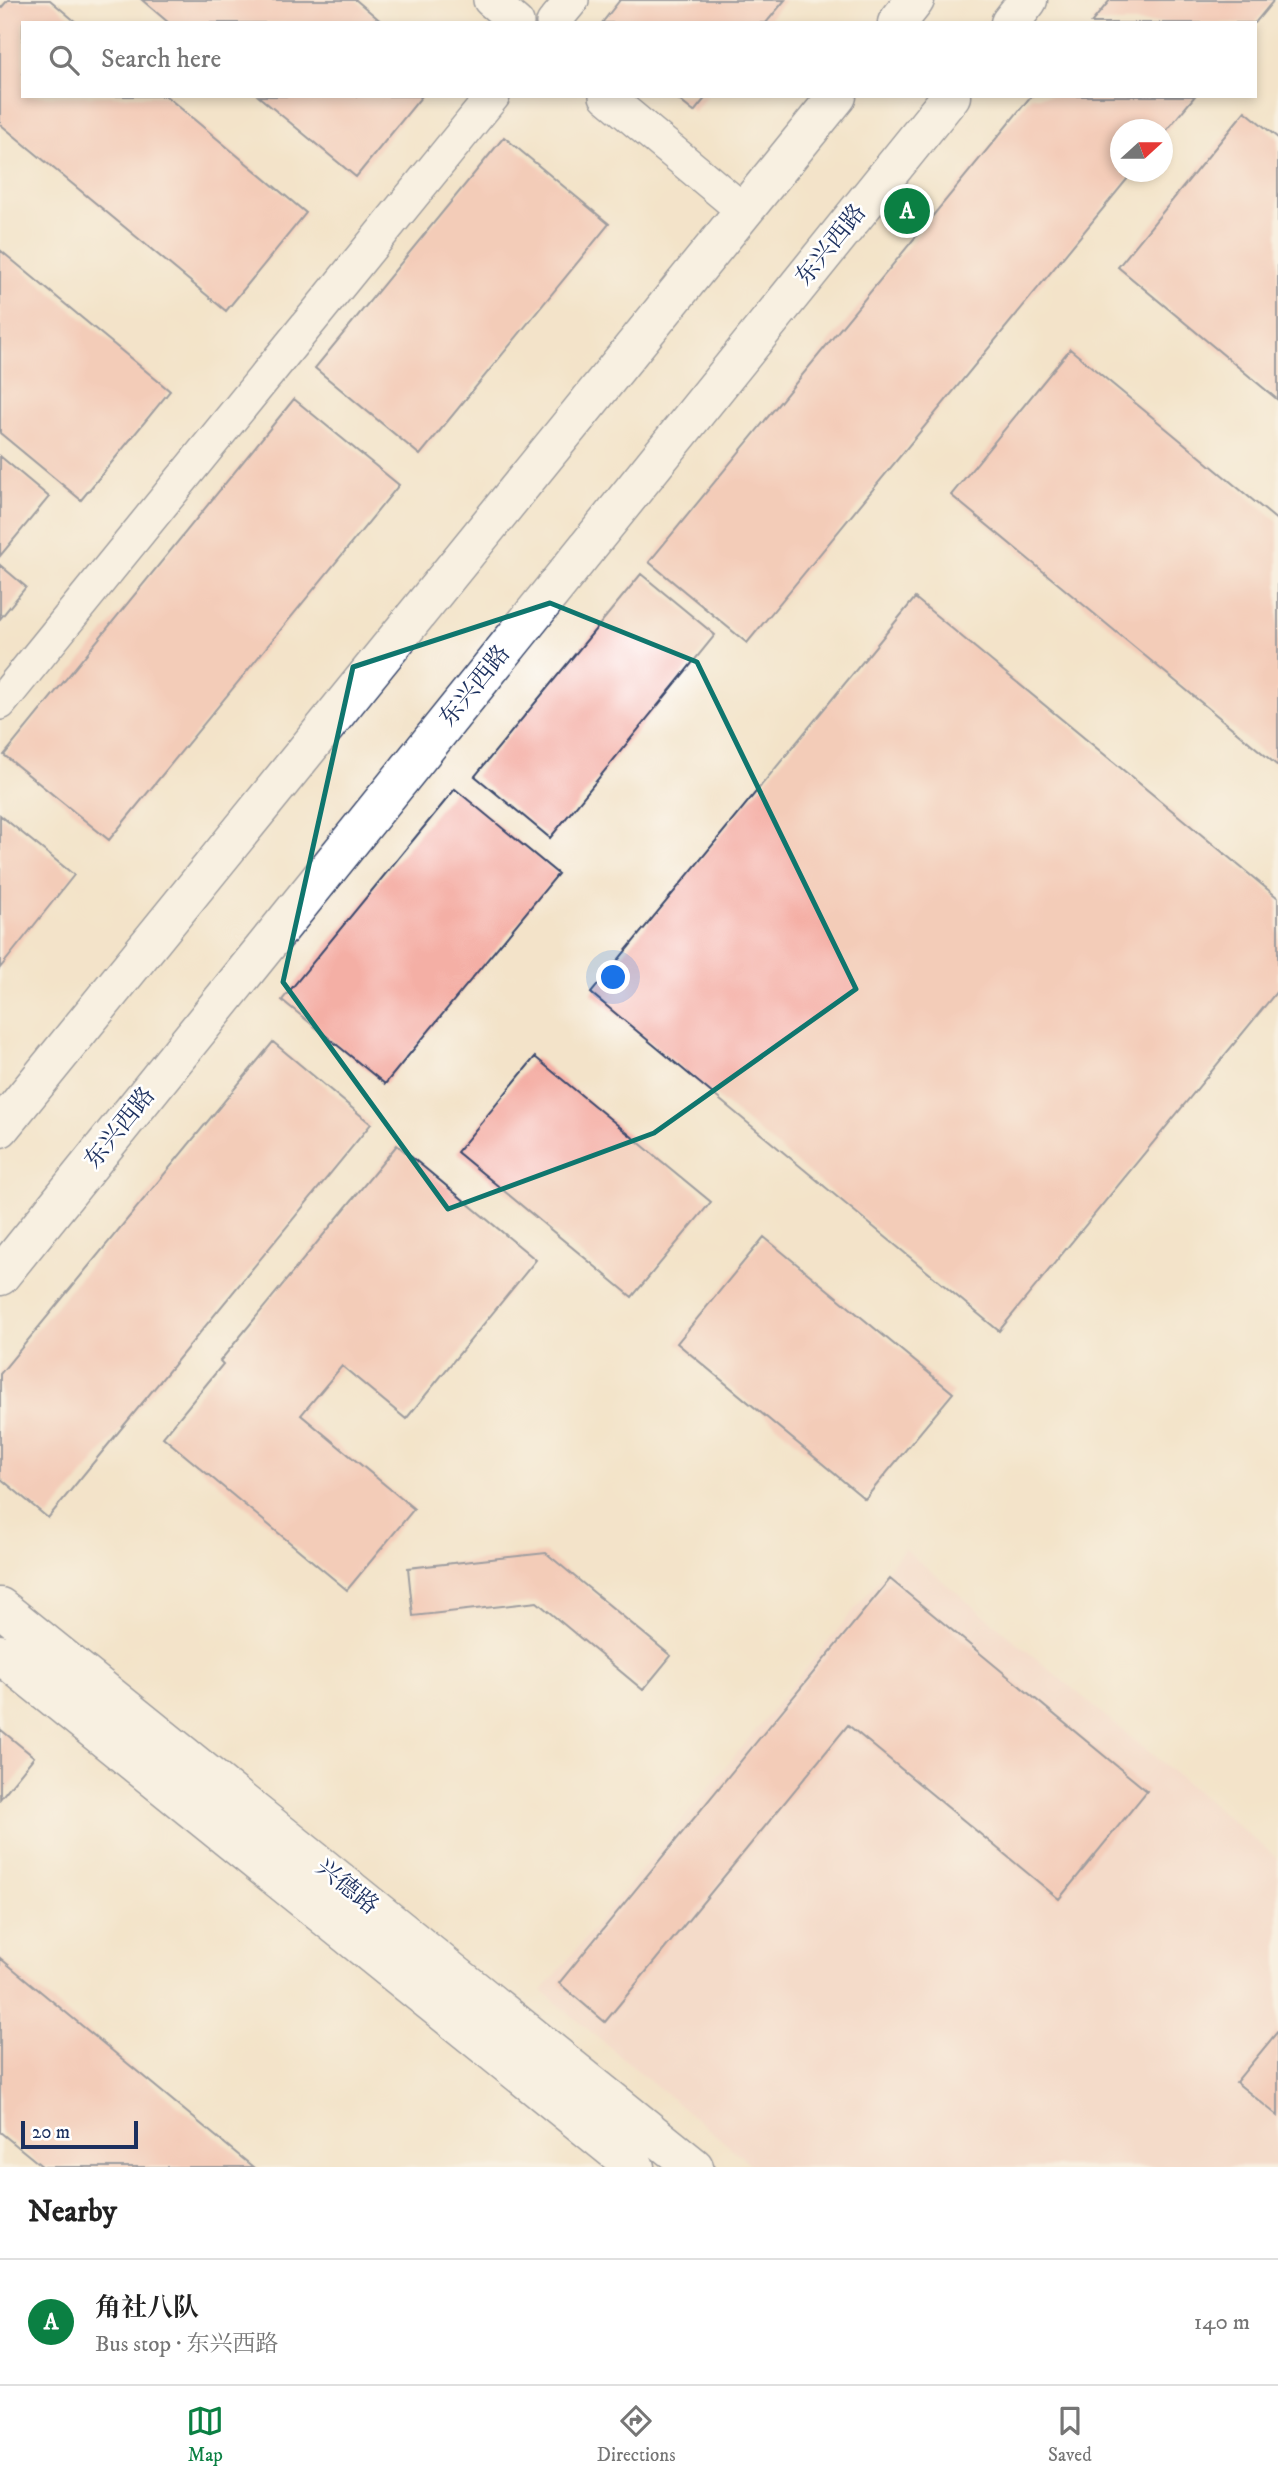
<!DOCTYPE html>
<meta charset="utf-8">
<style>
body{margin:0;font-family:"IM FELL DW Pica","Noto Serif SC",serif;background:#f2f2f2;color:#222}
.compass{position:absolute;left:1110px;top:119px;width:63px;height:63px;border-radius:50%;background:#fff;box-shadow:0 4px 10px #0003;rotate:69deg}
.scale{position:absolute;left:21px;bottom:18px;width:117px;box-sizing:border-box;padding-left:7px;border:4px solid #1b2f5e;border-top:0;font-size:19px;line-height:24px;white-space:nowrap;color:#1b2f5e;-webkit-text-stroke:5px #fff;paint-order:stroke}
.you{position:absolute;left:614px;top:978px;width:24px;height:24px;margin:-18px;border:5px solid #fff;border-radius:50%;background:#1a73e8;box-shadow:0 0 0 10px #1a73e833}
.badge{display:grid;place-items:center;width:46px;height:46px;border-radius:50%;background:#0b8043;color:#fff;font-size:23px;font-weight:700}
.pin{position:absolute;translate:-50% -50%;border:4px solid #fff;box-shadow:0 2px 7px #0006}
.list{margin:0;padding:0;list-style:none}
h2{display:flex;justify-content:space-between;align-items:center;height:91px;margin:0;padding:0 28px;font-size:30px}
h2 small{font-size:23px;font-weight:400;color:#767676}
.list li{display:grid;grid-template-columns:46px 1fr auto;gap:21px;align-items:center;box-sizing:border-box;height:126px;padding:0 28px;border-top:2px solid #e0e0e0}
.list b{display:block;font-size:26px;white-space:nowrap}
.list p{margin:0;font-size:23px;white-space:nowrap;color:#767676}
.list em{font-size:23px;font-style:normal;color:#767676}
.icon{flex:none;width:38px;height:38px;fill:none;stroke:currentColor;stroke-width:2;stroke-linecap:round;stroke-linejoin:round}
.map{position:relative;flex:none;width:1278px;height:2167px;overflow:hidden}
.search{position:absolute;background:#fff;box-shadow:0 4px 10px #0003;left:21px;right:21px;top:21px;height:77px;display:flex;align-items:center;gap:18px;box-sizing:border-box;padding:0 24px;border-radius:0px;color:#767676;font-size:26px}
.sheet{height:217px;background:#fff}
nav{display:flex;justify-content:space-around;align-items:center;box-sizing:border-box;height:98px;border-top:2px solid #e0e0e0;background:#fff;font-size:19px;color:#767676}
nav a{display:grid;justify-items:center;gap:4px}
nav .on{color:#0b8043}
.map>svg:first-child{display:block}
</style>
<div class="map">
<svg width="1278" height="2167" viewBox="0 0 1278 2167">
<rect width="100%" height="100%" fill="#fff"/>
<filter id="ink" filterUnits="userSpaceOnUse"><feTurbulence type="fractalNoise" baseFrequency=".0143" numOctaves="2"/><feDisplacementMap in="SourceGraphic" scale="14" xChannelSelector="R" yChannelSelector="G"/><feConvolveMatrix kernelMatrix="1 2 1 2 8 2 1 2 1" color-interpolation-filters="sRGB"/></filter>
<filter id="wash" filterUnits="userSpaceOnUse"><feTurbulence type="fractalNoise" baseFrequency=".00686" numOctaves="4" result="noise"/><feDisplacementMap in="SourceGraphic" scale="28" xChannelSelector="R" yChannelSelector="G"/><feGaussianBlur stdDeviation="1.57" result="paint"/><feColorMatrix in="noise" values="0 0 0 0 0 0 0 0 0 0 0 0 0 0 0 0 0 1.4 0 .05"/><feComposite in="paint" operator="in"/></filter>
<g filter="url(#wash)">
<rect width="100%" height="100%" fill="#f3e3c9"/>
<!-- built -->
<path fill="#f7d0cb" d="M904,1549L1278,1859V2167H754L542,1991Z"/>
<g id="blocks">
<!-- building -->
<path fill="#f4afa5" d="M8,0H50L77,23H23V96H166L306,213L226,311L0,124V9Z
M142,0H356L383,23H169Z
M620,0H785L766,23H602Z
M1110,0H1274L1255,23H1091Z
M258,96H422L356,177Z
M674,96H707L694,112Z
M1031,96H1195L1162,136V130H1120V172H1133L747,643L649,562Z
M1245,111L1278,138V400L1118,267Z
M504,137L609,224L420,455L315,368Z
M0,250L170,391L81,500L0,433Z
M1070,349L1278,521V766L951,495Z
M294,399L399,485L109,840L4,755Z
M0,456L49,497L0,556Z
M0,565L26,587L0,619Z
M641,574L715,635L550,838L475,776Z
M915,598L1278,898V990L999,1331L591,993Z
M455,789L558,874L385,1084L282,1000Z
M0,815L74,875L0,968Z
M273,1042L371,1124L48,1518L0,1478V1374Z
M535,1057L711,1202L632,1297L457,1152Z
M397,1145L536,1260L406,1419L342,1366L301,1415L414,1509L347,1590L163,1437L223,1364L220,1361Z
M764,1237L953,1393L865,1499L677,1343Z
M546,1553L671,1656L643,1690L537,1602L413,1616L408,1568Z
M890,1579L1147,1791L1059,1899L848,1725L605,2022L559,1983Z
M0,1729L34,1757L0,1799Z
M0,1958L253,2167H43L0,2132Z
M1278,2031V2116L1236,2082Z"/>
</g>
</g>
<g filter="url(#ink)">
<use href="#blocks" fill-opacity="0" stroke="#3b4a6e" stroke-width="2"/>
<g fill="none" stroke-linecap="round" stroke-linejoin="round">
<!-- minor casing -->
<g stroke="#3b4a6e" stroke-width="36">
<path id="minor" d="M490,0L517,23
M553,23L572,0
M606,96L744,211
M0,703L493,96"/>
</g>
<!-- tertiary casing -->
<g stroke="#3b4a6e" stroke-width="41">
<path id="tertiary" d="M0,1607L694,2167
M0,1654L635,2167"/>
</g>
<!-- secondary casing -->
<g stroke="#3b4a6e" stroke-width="41">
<path id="secondary" d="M897,23L915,0
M1010,23L1028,0
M0,1128L837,96
M0,1276L951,96"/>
</g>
<!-- minor -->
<use href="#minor" stroke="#fff" stroke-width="33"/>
<!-- tertiary -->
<use href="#tertiary" stroke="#fff" stroke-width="38"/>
<!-- secondary -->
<use href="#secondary" stroke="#fff" stroke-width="38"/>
</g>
</g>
<!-- marked area -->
<path d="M0 0H1278V2167H0ZM550,603L697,662L856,989L654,1133L448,1209L283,982L353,667Z" fill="#f3e3c9" fill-opacity=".55" fill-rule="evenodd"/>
<path fill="none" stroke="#0f766e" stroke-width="5" stroke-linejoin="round" d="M550,603L697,662L856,989L654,1133L448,1209L283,982L353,667Z"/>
<g text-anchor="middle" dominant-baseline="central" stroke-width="5" stroke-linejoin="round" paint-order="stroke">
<!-- street labels -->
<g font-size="24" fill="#1b2f5e" stroke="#fff">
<text transform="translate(831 245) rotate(-51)">东兴西路</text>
<text transform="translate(475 686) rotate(-51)">东兴西路</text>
<text transform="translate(120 1128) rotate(-51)">东兴西路</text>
<text transform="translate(347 1887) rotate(39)">兴德路</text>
</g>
</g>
</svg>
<svg class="compass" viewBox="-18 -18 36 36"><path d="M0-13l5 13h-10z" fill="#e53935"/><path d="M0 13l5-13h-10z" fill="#767676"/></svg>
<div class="scale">20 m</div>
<div class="you"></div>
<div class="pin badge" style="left:907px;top:211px">A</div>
<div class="search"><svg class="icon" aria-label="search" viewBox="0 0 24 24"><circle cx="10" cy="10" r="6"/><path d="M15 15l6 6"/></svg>Search here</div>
</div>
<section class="sheet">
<h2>Nearby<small></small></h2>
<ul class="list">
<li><span class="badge">A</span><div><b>角社八队</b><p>Bus stop · 东兴西路</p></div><em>140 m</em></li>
</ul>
</section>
<nav>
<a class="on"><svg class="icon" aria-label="map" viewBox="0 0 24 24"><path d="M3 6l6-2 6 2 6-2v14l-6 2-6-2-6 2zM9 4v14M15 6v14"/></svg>Map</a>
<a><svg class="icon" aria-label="directions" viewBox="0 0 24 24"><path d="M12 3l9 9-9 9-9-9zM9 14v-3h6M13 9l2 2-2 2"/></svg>Directions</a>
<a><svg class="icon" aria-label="saved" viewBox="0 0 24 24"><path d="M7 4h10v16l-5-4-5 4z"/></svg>Saved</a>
</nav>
